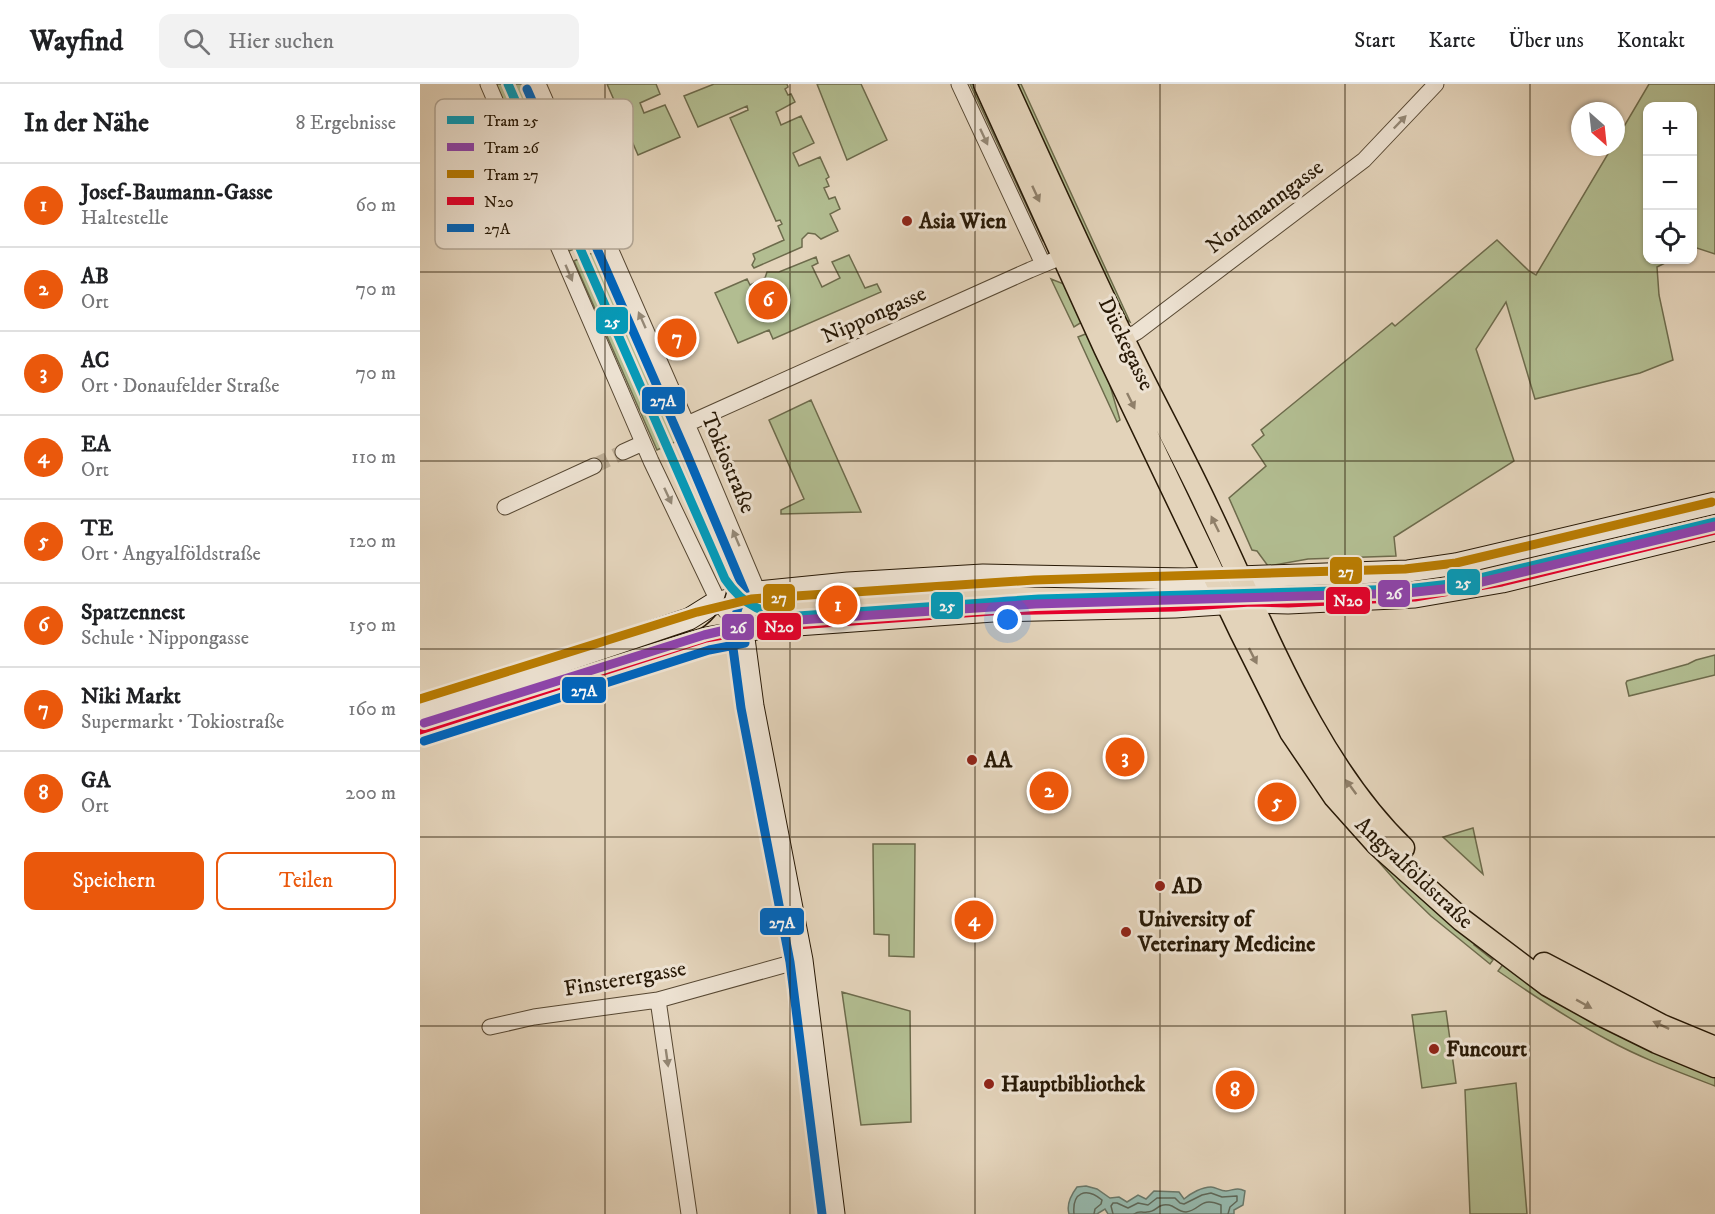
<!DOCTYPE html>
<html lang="de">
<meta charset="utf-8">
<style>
body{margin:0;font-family:"IM FELL DW Pica",serif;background:#f2f2f2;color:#202124}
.controls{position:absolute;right:18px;top:18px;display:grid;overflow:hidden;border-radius:12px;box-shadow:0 2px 4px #0004}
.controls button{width:54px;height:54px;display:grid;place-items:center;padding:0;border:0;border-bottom:2px solid #e0e0e0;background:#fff;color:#202124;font:30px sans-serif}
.compass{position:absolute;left:1151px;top:18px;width:54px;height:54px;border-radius:50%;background:#fff;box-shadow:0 2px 4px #0004;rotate:153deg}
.you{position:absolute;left:588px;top:536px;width:21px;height:21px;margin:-15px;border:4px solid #fff;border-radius:50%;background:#1a73e8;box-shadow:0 0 0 9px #1a73e833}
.badge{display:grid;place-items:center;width:39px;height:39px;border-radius:50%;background:#ea580c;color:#fff;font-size:20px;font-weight:700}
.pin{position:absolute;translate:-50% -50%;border:3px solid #fff;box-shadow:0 2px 6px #0006}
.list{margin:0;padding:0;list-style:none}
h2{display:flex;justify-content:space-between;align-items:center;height:78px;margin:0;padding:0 24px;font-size:26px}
h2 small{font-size:20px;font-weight:400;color:#757577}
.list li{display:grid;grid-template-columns:39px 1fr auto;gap:18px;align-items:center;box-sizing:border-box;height:84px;padding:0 24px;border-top:2px solid #e0e0e0}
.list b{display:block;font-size:22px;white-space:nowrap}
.list p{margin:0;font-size:20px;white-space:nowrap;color:#757577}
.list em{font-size:20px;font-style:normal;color:#757577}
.actions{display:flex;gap:12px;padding:18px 24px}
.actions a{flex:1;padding:14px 0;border:2px solid #ea580c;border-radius:12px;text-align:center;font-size:21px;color:#ea580c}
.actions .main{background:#ea580c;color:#fff}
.icon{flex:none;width:33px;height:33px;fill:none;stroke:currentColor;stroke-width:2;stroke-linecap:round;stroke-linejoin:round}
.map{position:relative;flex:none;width:1295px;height:1130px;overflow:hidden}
header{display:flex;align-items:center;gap:36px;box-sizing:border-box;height:84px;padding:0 30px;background:#fff;border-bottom:2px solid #e0e0e0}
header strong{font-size:28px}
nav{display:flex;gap:33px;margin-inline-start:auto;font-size:21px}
.search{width:420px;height:54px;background:#f2f2f2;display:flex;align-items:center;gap:15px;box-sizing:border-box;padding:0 21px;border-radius:12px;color:#757577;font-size:22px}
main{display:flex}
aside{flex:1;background:#fff}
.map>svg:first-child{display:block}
</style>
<header>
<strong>Wayfind</strong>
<div class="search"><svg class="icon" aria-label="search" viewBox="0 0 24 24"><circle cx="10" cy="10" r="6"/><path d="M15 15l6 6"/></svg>Hier suchen</div>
<nav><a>Start</a><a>Karte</a><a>Über uns</a><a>Kontakt</a></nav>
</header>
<main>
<aside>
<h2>In der Nähe<small>8 Ergebnisse</small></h2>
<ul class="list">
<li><span class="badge">1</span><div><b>Josef-Baumann-Gasse</b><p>Haltestelle</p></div><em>60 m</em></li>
<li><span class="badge">2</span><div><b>AB</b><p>Ort</p></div><em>70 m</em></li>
<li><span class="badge">3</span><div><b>AC</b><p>Ort · Donaufelder Straße</p></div><em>70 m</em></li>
<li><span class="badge">4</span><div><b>EA</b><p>Ort</p></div><em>110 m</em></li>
<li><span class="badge">5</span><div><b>TE</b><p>Ort · Angyalföldstraße</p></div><em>120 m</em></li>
<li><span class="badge">6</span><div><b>Spatzennest</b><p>Schule · Nippongasse</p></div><em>150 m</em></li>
<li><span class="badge">7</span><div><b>Niki Markt</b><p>Supermarkt · Tokiostraße</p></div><em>160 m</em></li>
<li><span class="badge">8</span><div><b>GA</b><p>Ort</p></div><em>200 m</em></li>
</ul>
<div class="actions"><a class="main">Speichern</a><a>Teilen</a></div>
</aside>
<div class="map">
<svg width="1295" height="1130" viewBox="0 0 1295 1130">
<rect width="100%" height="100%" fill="#e3d3ba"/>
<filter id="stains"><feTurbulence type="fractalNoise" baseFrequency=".00333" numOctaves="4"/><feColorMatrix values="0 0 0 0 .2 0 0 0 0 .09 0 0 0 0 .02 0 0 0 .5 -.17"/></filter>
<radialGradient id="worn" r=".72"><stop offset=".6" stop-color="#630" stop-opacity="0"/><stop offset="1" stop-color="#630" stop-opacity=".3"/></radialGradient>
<!-- green -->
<path fill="#b2bd91" stroke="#6d6b4c" stroke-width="1.5" d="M76,0H109L178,155L149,167Z
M187,0H236L240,10L220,19L224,29L245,21L260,53L218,71Z
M294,0H367L368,3L365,5L368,11L371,10L375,18L356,28L361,41L381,32L394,59L373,69L379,82L400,73L409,93L406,95L409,102L404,104L409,115L415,113L420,125L410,130L418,147L401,155L395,150L388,149L382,155V163L334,184L332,181L335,175L333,170L364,156L358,142L362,140L360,136L356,137L310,34L328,26L327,22L278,43L264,12Z
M397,0H441L467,56L427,76Z
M550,0H561L626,158L623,157Z
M590,0H601L710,238L701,234Z
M1229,0H1295V170L1274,163L1273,164L1272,22H1228V176H1251L1237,183L1239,211L1253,276L1220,289L1115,315L1086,218L1056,265L1094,377L974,453L976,472L888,475L848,482L837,467L832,466L809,414L846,382L832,361L844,351L841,346L972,239L975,242L1077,156L1109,187L1116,191L1192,63H1196V56Z
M182,165L268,361L260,362L257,357L237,366L154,177Z
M429,171L445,204L457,200L461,208L353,255L349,246L318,259L295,209L327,195L330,201L345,194L347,188H359L396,173L398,179L392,182L402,203L420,194L412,178Z
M631,195L644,200L647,205L662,238L654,243Z
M668,249L687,291L700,336L697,338L658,253Z
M391,316L441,428L361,430V426L384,415L349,336Z
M273,370L318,477L312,478L266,371Z
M1295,571V591L1209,612L1206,599L1207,597L1268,580L1276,576Z
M1053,744L1063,790L1023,753Z
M453,760H495L494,873L469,872V851L454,850Z
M950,768L1057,858L1054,861L1073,876L1070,880L1011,832L981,803Z
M1084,879L1295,991V1002C1259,988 1223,975 1188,956C1150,936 1114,912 1078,887Z
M422,908L490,927L491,1038L441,1041Z
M1026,927L1036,999L1002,1004L992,931Z
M1096,999L1107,1130H1050L1045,1006Z"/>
<!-- water -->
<path fill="#96b8ac" stroke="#6a786a" stroke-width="1.5" d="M666,1102L677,1105L690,1114L699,1113L707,1118L718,1111L726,1115L734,1107L759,1108L764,1115C771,1109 782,1103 791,1103C796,1103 800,1107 806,1107C814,1106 817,1103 825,1107L823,1121L814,1126V1130H688L685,1125L677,1130H649C646,1120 651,1111 657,1103Z"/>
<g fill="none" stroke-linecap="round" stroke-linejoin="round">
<!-- shore -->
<path stroke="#5f6859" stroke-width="1.5" d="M654,1130C652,1108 666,1103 682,1116L681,1120L675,1125L674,1130
M693,1130L691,1122L693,1119H697L708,1124L718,1119L728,1121L737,1114H755L760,1119L764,1120L782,1111L791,1109L802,1113L817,1112V1117L810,1123L808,1130
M714,1130C720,1126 721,1129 727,1128C737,1128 737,1119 749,1121C755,1122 758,1128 766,1128C781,1126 780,1112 801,1121V1130"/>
<!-- street-tunnel -->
<path stroke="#beae96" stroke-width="15" stroke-dasharray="15 8" stroke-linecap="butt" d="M174,382L203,368"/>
<!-- street casing -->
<g stroke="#574833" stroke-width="17">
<path id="street" d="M68,0L231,377L299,519L323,547
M118,0L277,363L338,508L329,528L323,547
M539,0L623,180
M695,260L717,248L944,76L1016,0
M267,340L610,186L651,169
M203,368L223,359
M85,423L174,382
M238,916L269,1130
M70,943L114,933L238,916L382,876"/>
</g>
<!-- secondary casing -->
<g stroke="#281906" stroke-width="23">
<path id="secondary" d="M323,547L333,622L382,876L414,1130
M0,626L269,535L293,520L338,508L428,499L563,491L765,495L988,487L1036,480L1295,419
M0,646L286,554L349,543L573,527L755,523L831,518L868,519L995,513L1082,498L1295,446"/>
</g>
<!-- primary casing -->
<g stroke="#281906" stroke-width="25">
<path id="primary" d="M565,0L685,264L821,548L871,648L915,713L957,760L1042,836L1128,901L1182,931L1237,958L1295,982
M585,0C624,85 662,170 703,255C730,312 761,367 788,425C842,537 892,676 983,764
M1124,880L1242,942L1295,964"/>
</g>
<!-- street -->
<use href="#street" stroke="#ede2d2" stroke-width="15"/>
<!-- secondary -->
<use href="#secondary" stroke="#ede2d2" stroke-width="21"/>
<!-- primary -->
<use href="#primary" stroke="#e3d3ba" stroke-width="22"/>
<!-- tram -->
<path stroke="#281906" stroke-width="1.5" d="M260,554C300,542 317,507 303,468"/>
<!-- bus-1 casing -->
<g stroke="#ede2d2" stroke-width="14">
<path id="bus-1" d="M0,646L286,554L349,543L573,527L755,523L831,518L868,519L995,513L1082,498L1295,446"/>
</g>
<!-- bus-2 casing -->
<g stroke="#ede2d2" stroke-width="14">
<path id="bus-2" d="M107,5L266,368L325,508L318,524L311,549L321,624L370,878L402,1130
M4,657L289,566L325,559"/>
</g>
<!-- bus-1 -->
<use href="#bus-1" stroke="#e4002b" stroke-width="9"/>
<!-- bus-2 -->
<use href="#bus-2" stroke="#0065bd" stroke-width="9"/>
<!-- tram-1 casing -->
<g stroke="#ede2d2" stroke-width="14">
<path id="tram-1" d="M88,0L305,495C324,523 345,531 378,532L619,515L986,505L1039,499L1295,438"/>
</g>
<!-- tram-2 casing -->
<g stroke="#ede2d2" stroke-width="14">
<path id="tram-2" d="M4,639L284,551L335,539L615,520L987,509L1041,503L1295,442"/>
</g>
<!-- tram-3 casing -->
<g stroke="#ede2d2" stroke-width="14">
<path id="tram-3" d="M0,615L277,528L331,515L614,496L985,485L1036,479L1292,418"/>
</g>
<!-- tram-1 -->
<use href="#tram-1" stroke="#049bba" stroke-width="9"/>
<!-- tram-2 -->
<use href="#tram-2" stroke="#8e44ad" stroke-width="9"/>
<!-- tram-3 -->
<use href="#tram-3" stroke="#b97c02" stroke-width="9"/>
</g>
<!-- one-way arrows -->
<defs><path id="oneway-solid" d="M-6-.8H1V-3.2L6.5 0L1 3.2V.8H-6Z" transform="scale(1.5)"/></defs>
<g fill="#948876">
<use href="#oneway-solid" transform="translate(980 38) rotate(-46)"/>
<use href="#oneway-solid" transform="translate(564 53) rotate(65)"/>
<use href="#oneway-solid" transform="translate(149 189) rotate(67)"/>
<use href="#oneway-solid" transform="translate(222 236) rotate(-114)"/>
<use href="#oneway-solid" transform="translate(248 412) rotate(65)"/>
<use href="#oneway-solid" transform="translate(316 454) rotate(-113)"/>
<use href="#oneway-solid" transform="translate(247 974) rotate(82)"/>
</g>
<g fill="#8f7f69">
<use href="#oneway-solid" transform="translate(616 110) rotate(65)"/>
<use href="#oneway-solid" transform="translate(711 317) rotate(64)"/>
<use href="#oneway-solid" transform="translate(795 440) rotate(-116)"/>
<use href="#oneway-solid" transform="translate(833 572) rotate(63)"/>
<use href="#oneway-solid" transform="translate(931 703) rotate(-126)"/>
<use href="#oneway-solid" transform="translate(1164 920) rotate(29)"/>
<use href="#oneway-solid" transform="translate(1241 941) rotate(-155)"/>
</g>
<!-- grid -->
<path fill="none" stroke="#281906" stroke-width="1.5" stroke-opacity="0.55" d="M185,0V1130M370,0V1130M555,0V1130M740,0V1130M925,0V1130M1110,0V1130M0,188H1295M0,377H1295M0,565H1295M0,753H1295M0,942H1295"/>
<!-- markers -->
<g fill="#8f2418" stroke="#ede2d2" stroke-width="2">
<circle cx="487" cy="137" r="6"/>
<circle cx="552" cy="676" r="6"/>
<circle cx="740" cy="802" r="6"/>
<circle cx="706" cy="848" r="6"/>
<circle cx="1014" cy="965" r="6"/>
<circle cx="569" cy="1000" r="6"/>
</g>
<g text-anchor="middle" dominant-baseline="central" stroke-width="6" stroke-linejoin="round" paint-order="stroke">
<!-- street labels -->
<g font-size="22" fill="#281906" stroke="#ede2d2">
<text transform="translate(845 123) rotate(-37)">Nordmanngasse</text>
<text transform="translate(454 231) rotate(-24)">Nippongasse</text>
<text transform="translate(706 260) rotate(64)">Dückegasse</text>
<text transform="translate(308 379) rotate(67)">Tokiostraße</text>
<text transform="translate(994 789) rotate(43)">Angyalföldstraße</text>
<text transform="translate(205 895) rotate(-10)">Finsterergasse</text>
</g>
<!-- poi labels -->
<g font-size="22" font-weight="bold" fill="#281906" stroke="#ede2d2" text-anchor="start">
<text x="499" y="137">Asia Wien</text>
<text x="564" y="676">AA</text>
<text x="752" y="802">AD</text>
<text x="718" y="835">University of<tspan x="718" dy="25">Veterinary Medicine</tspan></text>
<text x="1026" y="965">Funcourt</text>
<text x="581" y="1000">Hauptbibliothek</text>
</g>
</g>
<!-- legend -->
<rect x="15" y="15" width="198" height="150" rx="9" fill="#ede2d2" stroke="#b2a695" stroke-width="1.5"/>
<rect x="27" y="32" width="27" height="8" fill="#049bba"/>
<rect x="27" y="59" width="27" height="8" fill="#8e44ad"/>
<rect x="27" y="86" width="27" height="8" fill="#b97c02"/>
<rect x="27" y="113" width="27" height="8" fill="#e4002b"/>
<rect x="27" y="140" width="27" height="8" fill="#0065bd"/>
<g font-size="16" fill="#281906">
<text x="64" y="42">Tram 25</text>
<text x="64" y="69">Tram 26</text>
<text x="64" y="96">Tram 27</text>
<text x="64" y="123">N20</text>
<text x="64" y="150">27A</text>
</g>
<g stroke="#ede2d2" stroke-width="2">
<rect x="175" y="222" width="34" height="29" rx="6" fill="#049bba"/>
<rect x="221" y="302" width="45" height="29" rx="6" fill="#0065bd"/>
<rect x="909" y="472" width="34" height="29" rx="6" fill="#b97c02"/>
<rect x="1026" y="484" width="35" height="28" rx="6" fill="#049bba"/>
<rect x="957" y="495" width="34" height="29" rx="6" fill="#8e44ad"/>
<rect x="342" y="499" width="34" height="29" rx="6" fill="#b97c02"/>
<rect x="905" y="502" width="46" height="29" rx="6" fill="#e4002b"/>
<rect x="510" y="507" width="34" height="29" rx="6" fill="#049bba"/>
<rect x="336" y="528" width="46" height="29" rx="6" fill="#e4002b"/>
<rect x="301" y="529" width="34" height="28" rx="6" fill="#8e44ad"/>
<rect x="141" y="592" width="46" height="28" rx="6" fill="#0065bd"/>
<rect x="339" y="823" width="46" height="29" rx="6" fill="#0065bd"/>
</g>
<g font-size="16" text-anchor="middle" font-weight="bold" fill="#fff">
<text x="192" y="243">25</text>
<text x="243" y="322">27A</text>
<text x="926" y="493">27</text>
<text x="1043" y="504">25</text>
<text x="974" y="515">26</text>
<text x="359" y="519">27</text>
<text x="928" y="522">N20</text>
<text x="527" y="527">25</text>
<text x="359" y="548">N20</text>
<text x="318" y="549">26</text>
<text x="164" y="612">27A</text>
<text x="362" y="844">27A</text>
</g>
<rect width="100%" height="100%" filter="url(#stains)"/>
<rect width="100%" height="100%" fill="url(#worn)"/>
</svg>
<div class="controls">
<button>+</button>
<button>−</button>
<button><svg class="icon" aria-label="locate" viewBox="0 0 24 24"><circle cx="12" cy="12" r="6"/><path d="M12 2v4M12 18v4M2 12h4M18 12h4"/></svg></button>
</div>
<svg class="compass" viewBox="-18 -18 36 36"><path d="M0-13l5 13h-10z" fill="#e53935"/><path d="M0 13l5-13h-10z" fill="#757577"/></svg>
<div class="you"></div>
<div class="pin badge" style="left:418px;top:521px">1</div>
<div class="pin badge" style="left:629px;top:707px">2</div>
<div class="pin badge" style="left:705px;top:673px">3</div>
<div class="pin badge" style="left:554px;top:836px">4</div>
<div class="pin badge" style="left:857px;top:718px">5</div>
<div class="pin badge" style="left:348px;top:216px">6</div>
<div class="pin badge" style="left:257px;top:254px">7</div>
<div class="pin badge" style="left:815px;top:1006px">8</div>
</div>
</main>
